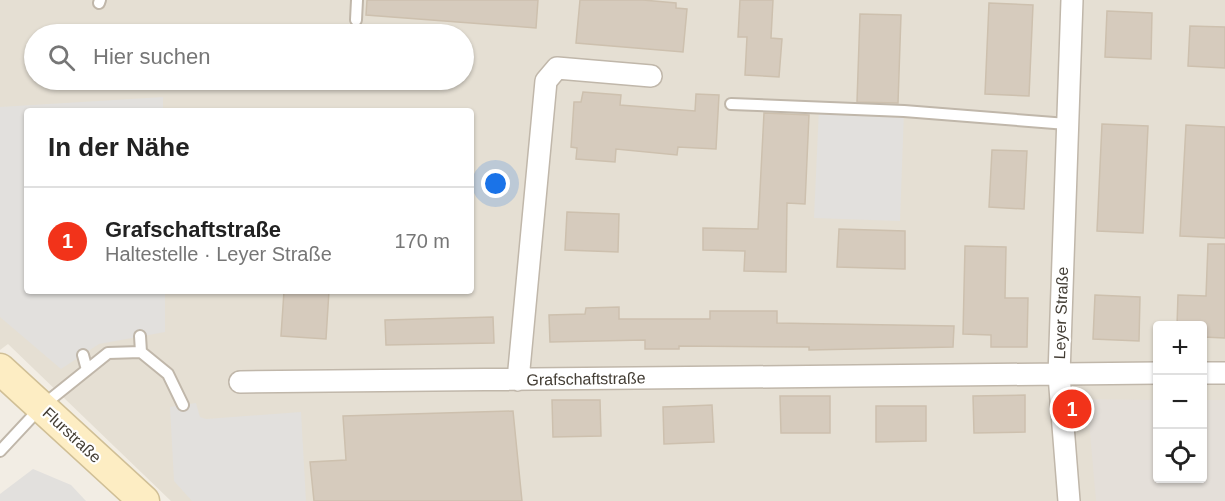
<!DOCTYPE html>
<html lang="de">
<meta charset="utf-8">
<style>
body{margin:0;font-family:Helvetica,sans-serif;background:#f6f6f6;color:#222}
.controls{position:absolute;right:18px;bottom:18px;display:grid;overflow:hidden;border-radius:6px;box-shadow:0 2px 4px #0004}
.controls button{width:54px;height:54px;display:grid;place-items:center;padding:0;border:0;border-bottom:2px solid #e0e0e0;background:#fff;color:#222;font:30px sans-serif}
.you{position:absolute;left:496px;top:184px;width:21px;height:21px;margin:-15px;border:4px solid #fff;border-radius:50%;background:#1a73e8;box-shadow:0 0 0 9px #1a73e833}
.badge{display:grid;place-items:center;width:39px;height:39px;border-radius:50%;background:#f2331a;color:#fff;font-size:20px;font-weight:700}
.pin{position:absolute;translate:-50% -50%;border:3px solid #fff;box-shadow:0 2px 6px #0006}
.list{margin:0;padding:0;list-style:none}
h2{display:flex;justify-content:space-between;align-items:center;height:78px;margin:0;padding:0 24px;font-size:26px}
h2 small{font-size:20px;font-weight:400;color:#767676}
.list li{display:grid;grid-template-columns:39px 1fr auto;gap:18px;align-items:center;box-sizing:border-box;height:108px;padding:0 24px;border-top:2px solid #e0e0e0}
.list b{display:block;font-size:22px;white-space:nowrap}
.list p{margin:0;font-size:20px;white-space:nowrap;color:#767676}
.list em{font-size:20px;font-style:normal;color:#767676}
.icon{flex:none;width:33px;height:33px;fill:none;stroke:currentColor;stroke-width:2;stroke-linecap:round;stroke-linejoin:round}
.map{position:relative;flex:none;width:1225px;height:501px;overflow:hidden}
.search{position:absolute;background:#fff;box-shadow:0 2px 4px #0004;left:24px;top:24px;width:450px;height:66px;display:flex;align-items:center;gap:15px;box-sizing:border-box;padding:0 21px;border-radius:33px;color:#767676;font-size:22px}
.panel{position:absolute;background:#fff;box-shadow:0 2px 4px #0004;left:24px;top:108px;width:450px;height:186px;border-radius:6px}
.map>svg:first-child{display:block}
</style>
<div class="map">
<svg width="1225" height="501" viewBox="0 0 1225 501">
<rect width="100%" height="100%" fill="#f2ede4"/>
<!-- residential -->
<path fill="#e5dfd3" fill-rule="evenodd" d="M0,0H1225V501H171L8,344L0,350ZM34,34H464V80H34ZM27,111H471V291H27ZM1158,326H1202V478H1158Z"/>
<!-- industrial -->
<path fill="#e4dfd9" d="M1087,399L1157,400L1158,478H1202L1203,400H1225V501H1096Z"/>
<!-- parking -->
<path fill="#e2e0dd" d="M163,97V111H27V291H165V332L99,344L61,369L0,317V107Z
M819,108L904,111L900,221L814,218Z
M196,403L200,417L206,419L301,412L306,501H192L174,481L170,407Z
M33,469L71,485L86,501H0V494Z"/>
<!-- building -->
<path fill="#d6cbbd" stroke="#cdc0ae" stroke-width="1.5" d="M367,0H538L536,28L366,15Z
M580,0H643L676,3V8L687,9L683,52L576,43Z
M740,0H773L771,38L782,39L779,77L745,75L747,37H738Z
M989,3L1033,5L1029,96L985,94Z
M1107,11L1152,13L1151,59L1105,57Z
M860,14L901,15L898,103L857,102Z
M1190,26L1225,27V68L1188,66Z
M583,92L621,95L620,105L695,111L696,94L719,95L716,149L678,147L677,155L616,149L615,162L576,159L577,148L571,147L574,102H581Z
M764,113L809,115L805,204L787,203L786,272L744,271L745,251L703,250V228L758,229Z
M1102,124L1148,126L1143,233L1097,231Z
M1186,125L1225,127V238L1180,236Z
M992,150L1027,151L1024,209L989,207Z
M567,212L619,214L618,252L565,250Z
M839,229L905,231V269L837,267Z
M1208,244H1225V338L1203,337V326H1177L1178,295L1206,296Z
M965,246L1006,247L1005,298H1028L1027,347H991V335L963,334Z
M284,291H329L326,339L281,336Z
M1095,295L1140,297L1139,341L1093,339Z
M619,307V319H710V311H777V323L954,326L953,347L809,350V347L679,346V349H645V340L550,342L549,315L585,314L586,308Z
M493,317L494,343L386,345L385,320Z
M1025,395V432L974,433L973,396Z
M780,396H830V433H781Z
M552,400H600L601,436L553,437Z
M712,405L714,442L664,444L663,407Z
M876,406H926V441L876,442Z
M513,411L522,501H314L310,462L346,460L343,416Z"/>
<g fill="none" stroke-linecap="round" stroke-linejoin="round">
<!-- service casing -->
<g stroke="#c0b7aa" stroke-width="14">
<path id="service" d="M99,3L100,0
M356,20L357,0
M731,104L904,111L1067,124
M140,336L141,352
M83,355L87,370
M0,451L42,406L108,353L141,352L168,374L183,405"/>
</g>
<!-- minor casing -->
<g stroke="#c0b7aa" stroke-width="24">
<path id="minor" d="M1202,373H1225
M518,380L546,81L557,68L651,76
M240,382L1158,373
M1069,501L1059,375L1072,0"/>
</g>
<!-- secondary casing -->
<g stroke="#d0bf96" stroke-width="33">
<path id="secondary" d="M0,369L144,501"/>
</g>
<!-- service -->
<use href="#service" stroke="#fff" stroke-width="10"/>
<!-- minor -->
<use href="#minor" stroke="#fff" stroke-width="21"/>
<!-- secondary -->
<use href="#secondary" stroke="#fdedc3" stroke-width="30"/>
</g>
<g text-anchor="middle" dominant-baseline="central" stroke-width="4.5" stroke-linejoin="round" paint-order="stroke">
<!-- street labels -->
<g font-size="16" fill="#433d34" stroke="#fff">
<text transform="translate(1061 313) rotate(-88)">Leyer Straße</text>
<text transform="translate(586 379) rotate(-1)">Grafschaftstraße</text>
<text transform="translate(72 435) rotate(43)">Flurstraße</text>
</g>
</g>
</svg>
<div class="controls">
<button>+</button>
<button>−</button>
<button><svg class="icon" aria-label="locate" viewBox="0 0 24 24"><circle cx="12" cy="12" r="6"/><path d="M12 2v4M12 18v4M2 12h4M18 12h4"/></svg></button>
</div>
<div class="you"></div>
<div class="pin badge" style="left:1072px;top:409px">1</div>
<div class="search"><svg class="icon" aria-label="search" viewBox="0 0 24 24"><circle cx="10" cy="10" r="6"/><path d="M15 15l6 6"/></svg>Hier suchen</div>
<section class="panel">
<h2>In der Nähe<small></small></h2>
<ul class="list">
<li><span class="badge">1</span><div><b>Grafschaftstraße</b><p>Haltestelle · Leyer Straße</p></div><em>170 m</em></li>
</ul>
</section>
</div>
